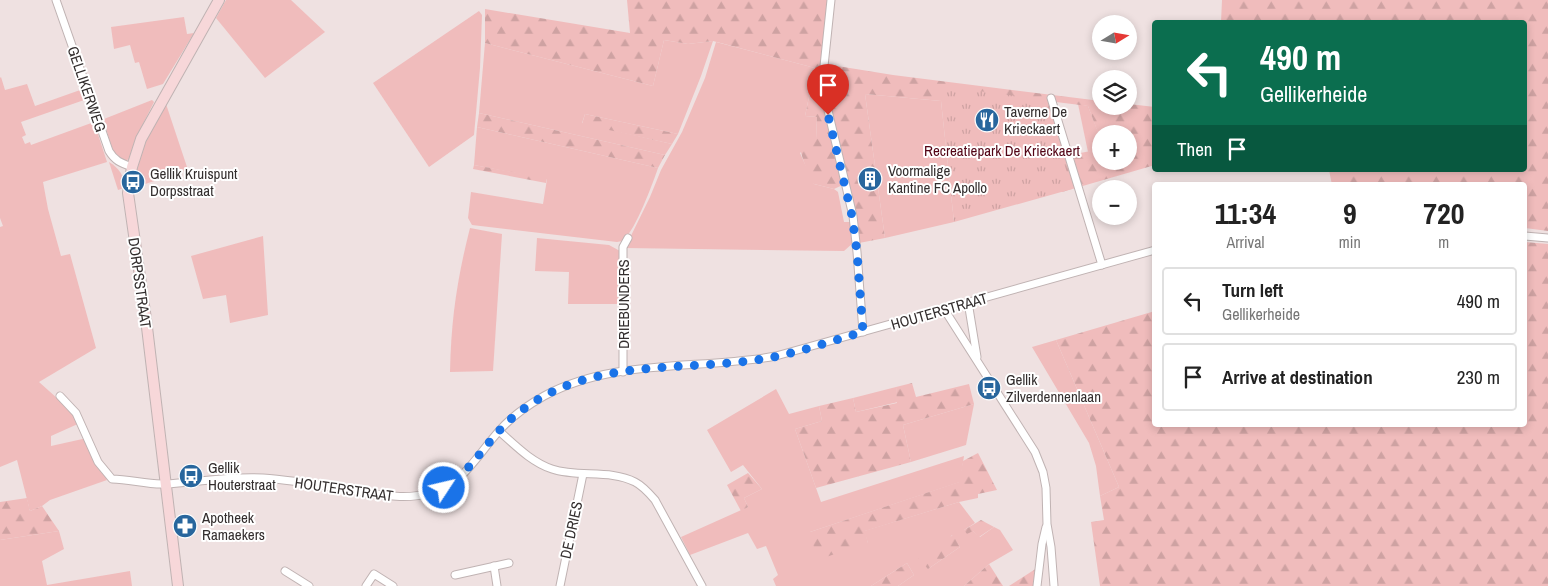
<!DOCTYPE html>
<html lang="en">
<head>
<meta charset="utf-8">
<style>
	body { margin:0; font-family:"Archivo Narrow",sans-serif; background:#f2f2f2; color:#222; height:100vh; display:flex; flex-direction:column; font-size:19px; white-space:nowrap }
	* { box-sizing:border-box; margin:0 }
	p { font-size:16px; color:#767676 }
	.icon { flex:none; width:28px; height:28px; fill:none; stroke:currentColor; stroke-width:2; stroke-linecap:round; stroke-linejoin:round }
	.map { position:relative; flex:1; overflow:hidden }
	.drawer { position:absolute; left:1152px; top:182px; width:375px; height:245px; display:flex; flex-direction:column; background:#fff; border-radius:5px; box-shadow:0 2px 8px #0003 }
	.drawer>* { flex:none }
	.hud { position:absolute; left:1152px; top:20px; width:375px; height:152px; border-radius:5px; box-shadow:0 2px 8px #0003; background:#0b6e4f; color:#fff; overflow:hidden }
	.needle { width:32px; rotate:79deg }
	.fabs { position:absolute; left:1092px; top:15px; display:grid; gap:10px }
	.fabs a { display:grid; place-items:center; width:45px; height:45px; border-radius:50%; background:#fff; box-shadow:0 2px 8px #0003; font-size:25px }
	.pin { position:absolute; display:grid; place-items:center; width:42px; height:42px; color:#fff; margin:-51px -21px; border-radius:50% 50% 50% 0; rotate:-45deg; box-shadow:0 0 5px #0007 }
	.pin .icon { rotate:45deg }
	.me { position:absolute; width:55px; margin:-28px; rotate:55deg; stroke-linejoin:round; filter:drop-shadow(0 0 4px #0008) }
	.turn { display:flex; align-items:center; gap:18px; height:105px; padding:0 25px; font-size:22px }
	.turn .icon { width:65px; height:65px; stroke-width:2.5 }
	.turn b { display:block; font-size:35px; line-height:42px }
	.then { display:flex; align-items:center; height:48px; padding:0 25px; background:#0003; gap:10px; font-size:19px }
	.eta { display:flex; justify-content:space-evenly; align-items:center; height:85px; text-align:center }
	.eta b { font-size:30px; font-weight:700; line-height:35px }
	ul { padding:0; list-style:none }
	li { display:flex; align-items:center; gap:15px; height:68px; margin:0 10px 8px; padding:0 15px; border:2px solid #e0e0e0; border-radius:5px }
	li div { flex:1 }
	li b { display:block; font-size:19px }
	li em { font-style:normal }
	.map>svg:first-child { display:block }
</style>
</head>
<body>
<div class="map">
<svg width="1548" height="586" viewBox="0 0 1548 586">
	<defs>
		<pattern id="forest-firs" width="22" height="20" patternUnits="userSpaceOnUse" patternTransform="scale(1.25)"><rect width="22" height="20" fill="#f0bcbc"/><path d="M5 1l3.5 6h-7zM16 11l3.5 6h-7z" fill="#cea2a2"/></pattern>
		<pattern id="park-tufts" width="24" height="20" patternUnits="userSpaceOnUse" patternTransform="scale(1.25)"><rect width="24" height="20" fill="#f0bcbc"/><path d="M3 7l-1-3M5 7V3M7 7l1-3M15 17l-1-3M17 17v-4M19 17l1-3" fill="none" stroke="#cea2a2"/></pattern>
	</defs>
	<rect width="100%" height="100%" fill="#efe1e1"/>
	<!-- green -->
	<g fill="#f0bcbc" fill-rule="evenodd">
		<polygon points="226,0 291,0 325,32 265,78 216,18"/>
		<polygon points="479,11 482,15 480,68 474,135 429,167 373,83"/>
		<polygon points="184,17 187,34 194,33 163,84 147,89 139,62 135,63 130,45 114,49 111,27"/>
		<polygon points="664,40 688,44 713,41 701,76 678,134 585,114 582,123 672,144 665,155 479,113 485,43 653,86"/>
		<polygon points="716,42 815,68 805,116 817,117 816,139 800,153 814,184 834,189 838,192 844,222 851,222 853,243 844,251 625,248 650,197 661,170 682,132 705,78"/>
		<polygon points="1,77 5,90 27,84 35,106 83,89 87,99 21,122 26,135 22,137 25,144 30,142 31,145 94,122 107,162 43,182 48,209 61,256 70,254 96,348 39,382 77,416 80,423 51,436 51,446 87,438 92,454 107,480 50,500 42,506 30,511 17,460 0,467 0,227 3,226 0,218 0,78"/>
		<polygon points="865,94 941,101 954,222 885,238"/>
		<path d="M152,100L154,102L137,136L131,158L125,161C110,155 108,133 104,119Z"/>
		<polygon points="166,104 188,170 133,188 136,166 142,145"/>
		<polygon points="1078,104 1088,106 1101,140 1101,149 1088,152"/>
		<path d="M477,127L658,168C653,183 635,231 624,239C621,242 621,241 617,242L472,225L468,218L471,192L543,204L547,179L474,165Z"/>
		<path d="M109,162C119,168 125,176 124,188L118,190Z"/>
		<path d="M470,228L502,234L493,371L450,372C451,320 457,279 470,228Z"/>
		<polygon points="263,236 268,315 230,323 226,295 203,299 191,256"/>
		<polygon points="537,238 609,245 620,251 621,304 568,304 569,272 535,271"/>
		<polygon points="1056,340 1119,487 1100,496 1096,466 1089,443 1032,347"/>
		<polygon points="896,387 898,402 856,412 853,398"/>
		<path d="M776,389L789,414L819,406L822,421L795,429L821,502L964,456L960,482L810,532L868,543L864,531L959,502L975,523L964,530L973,531L980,537L994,527L1000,530L1013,550L989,564L964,586H898L914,575L907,563L871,586H776L773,579L778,575L766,546L757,549L748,533L690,555L681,537L748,507L744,498L762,489L743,465L731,472L707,430ZM952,535L960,547L928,569Z"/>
		<polygon points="974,404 966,445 911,462 903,425"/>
		<polygon points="59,531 64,549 42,561 47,585 130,571 132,586 0,586 0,540"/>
	</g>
	<!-- forest -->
	<g fill="url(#forest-firs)" fill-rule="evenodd">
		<path d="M627,0H834L825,64L893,75L1101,101V106H1129V104L1155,107V165L1062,192L963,99L941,101L865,94L885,238L859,243L847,183L834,189L814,184L807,179C808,164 799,157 800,141L816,139L817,117L805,116L815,68L713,41L688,44L664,40L653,86L485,43V9L630,33ZM1056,102L1088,106L1101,141V134H1129V161H1101V149L1070,155Z"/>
		<polygon points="1222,0 1548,0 1548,231 1525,228 1525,185 1332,185 1329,170 1525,170 1525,22 1221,22"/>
		<polygon points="479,113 665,155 658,168 477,127"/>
		<polygon points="585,114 678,134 672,144 582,124"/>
		<polygon points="474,165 547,178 546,183 473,169"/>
		<polygon points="1525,242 1548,244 1548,586 1100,586 1091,522 1104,520 1100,496 1119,487 1056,340 1155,311 1155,425 1525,425"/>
		<polygon points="912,383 916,397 969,384 974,404 903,425 911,462 816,488 795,429 822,421 819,406 853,398 856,412 897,403 896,387"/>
		<polygon points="978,453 997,490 978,494 978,498 959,502 865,531 868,543 817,560 810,532 959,482 963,461"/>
		<polygon points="748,473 762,489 744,498 748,507 741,511 727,485"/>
		<polygon points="27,498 30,511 42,506 59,531 0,540 0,502"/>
		<polygon points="981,520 994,527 979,537 973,531 967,534 964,530"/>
		<polygon points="953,535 960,547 928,569 918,558"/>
		<polygon points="907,563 914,575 898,586 871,586"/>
		<polygon points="989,564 1003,586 964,586"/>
		<polygon points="1037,568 1034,586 1009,586"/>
	</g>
	<!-- park -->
	<polygon fill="url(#park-tufts)" points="942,86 1045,100 1072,189 954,222 941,101"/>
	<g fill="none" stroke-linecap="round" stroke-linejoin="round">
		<!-- street casing -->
		<g stroke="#c0b3b3" stroke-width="9">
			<g id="street">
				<path d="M56,0L109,151C115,161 121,163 132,167"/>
				<polyline points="831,0 822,85 853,216 857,252 863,332"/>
				<polyline points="1051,98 1102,265"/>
				<polyline points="1525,236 1548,238"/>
				<polyline points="968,302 977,357"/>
				<polyline points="944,309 1035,452 1043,472 1046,488 1047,524 1051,547 1054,586"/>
				<polyline points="623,372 623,247 628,238"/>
				<path d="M60,396L76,413L98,462L112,479C130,479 147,485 165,484C197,482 230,476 263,478C294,480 325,486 356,491C381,495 405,500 431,493C463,485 478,454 499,431C511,417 528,405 544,396C614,358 700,370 776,356L1155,250"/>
				<path d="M499,431C515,445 531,462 552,469C578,478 610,469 635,482C643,486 649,493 655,500L702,586"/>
				<polyline points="494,566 497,586"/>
				<polyline points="285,571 309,586"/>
				<polyline points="455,575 509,563"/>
				<polyline points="366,586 374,574 393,586"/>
				<polyline points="560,586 583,474"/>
				<polyline points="1037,586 1042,544 1046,527"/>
			</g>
		</g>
		<!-- secondary casing -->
		<g stroke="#c0b3b3" stroke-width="12">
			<polyline id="secondary" points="178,586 146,319 128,193 132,167 141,139 219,0"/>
		</g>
		<!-- street -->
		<use href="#street" stroke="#fff" stroke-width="7"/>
		<!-- secondary -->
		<use href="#secondary" stroke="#f7d7d9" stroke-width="10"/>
	</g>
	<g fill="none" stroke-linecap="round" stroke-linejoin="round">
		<!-- route -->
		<path stroke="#1a73e8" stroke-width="9" stroke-dasharray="0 16.2" d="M444,488C470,471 479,453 499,431C511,417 528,405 544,396C609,361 685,370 756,360C792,355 828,342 863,332L857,252L852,216L828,115"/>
	</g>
	<!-- icons -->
	<defs>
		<g id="restaurant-disc" transform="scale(1.25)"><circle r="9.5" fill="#28669d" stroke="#fff"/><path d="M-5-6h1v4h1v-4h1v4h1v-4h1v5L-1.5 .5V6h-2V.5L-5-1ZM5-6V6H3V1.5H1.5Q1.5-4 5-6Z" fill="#fff"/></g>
		<g id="building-disc" transform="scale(1.25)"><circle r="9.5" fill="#28669d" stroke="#fff"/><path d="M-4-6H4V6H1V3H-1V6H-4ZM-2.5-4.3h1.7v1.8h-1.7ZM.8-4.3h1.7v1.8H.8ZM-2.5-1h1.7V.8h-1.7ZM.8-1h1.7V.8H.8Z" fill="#fff"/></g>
		<g id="bus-disc" transform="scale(1.25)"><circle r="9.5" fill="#28669d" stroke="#fff"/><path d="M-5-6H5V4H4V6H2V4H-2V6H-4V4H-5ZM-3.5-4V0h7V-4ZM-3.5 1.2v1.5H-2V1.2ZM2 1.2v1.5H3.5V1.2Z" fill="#fff"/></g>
		<g id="pharmacy-disc" transform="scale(1.25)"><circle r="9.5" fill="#28669d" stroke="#fff"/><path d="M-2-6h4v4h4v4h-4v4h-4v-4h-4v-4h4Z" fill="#fff"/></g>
	</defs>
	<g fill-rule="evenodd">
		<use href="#restaurant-disc" x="987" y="120"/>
		<use href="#building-disc" x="870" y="179"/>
		<use href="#bus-disc" x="133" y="182"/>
		<use href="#bus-disc" x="989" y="388"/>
		<use href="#bus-disc" x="191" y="476"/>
		<use href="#pharmacy-disc" x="185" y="526"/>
	</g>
	<g text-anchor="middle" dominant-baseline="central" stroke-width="4" stroke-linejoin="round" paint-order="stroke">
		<!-- street labels -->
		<g font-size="15" fill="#332e2e" stroke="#fff">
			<text transform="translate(87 89) rotate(71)">GELLIKERWEG</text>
			<text transform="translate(140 283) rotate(82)">DORPSSTRAAT</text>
			<text transform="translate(623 304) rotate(-90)">DRIEBUNDERS</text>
			<text transform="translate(939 311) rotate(-16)">HOUTERSTRAAT</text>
			<text transform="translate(344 489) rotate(8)">HOUTERSTRAAT</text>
			<text transform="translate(571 530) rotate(-78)">DE DRIES</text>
		</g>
		<!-- poi labels -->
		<g font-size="15" fill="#332e2e" stroke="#fff" text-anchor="start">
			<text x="1004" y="111">Taverne De<tspan x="1004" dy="17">Krieckaert</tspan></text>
			<text x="888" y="170">Voormalige<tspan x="888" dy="17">Kantine FC Apollo</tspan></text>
			<text x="150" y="173">Gellik Kruispunt<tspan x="150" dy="17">Dorpsstraat</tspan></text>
			<text x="1006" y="379">Gellik<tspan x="1006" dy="17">Zilverdennenlaan</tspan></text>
			<text x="208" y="467">Gellik<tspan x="208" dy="17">Houterstraat</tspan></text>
			<text x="202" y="517">Apotheek<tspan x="202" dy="17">Ramaekers</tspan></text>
		</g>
		<!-- park labels -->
		<g font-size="15" fill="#520415" stroke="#fff">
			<text x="1002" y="150">Recreatiepark De Krieckaert</text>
		</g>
	</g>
</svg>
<div class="fabs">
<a><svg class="needle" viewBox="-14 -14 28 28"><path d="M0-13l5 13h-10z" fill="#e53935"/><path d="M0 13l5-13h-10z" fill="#767676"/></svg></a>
<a><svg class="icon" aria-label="layers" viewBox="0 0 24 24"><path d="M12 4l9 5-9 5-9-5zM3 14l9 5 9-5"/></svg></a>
<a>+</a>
<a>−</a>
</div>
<div class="pin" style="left:828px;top:115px;background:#d93025"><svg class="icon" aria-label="arrive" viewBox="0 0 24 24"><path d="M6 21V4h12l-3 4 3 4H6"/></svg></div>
<svg class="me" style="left:444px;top:488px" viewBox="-20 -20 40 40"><circle r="17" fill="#1a73e8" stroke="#fff" stroke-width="3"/><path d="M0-11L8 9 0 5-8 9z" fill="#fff"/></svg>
<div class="hud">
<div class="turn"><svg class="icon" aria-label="left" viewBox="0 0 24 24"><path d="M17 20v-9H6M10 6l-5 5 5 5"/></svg><div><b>490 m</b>Gellikerheide</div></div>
<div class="then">Then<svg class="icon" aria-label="arrive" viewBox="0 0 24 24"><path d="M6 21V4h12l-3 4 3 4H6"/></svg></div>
</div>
<section class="drawer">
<div class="eta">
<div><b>11:34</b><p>Arrival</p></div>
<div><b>9</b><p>min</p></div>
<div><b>720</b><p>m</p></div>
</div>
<ul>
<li><svg class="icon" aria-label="left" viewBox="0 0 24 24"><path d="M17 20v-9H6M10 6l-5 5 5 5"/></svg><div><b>Turn left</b><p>Gellikerheide</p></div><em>490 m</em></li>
<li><svg class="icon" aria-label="arrive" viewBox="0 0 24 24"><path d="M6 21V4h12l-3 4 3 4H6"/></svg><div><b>Arrive at destination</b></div><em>230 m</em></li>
</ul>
</section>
</div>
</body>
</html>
